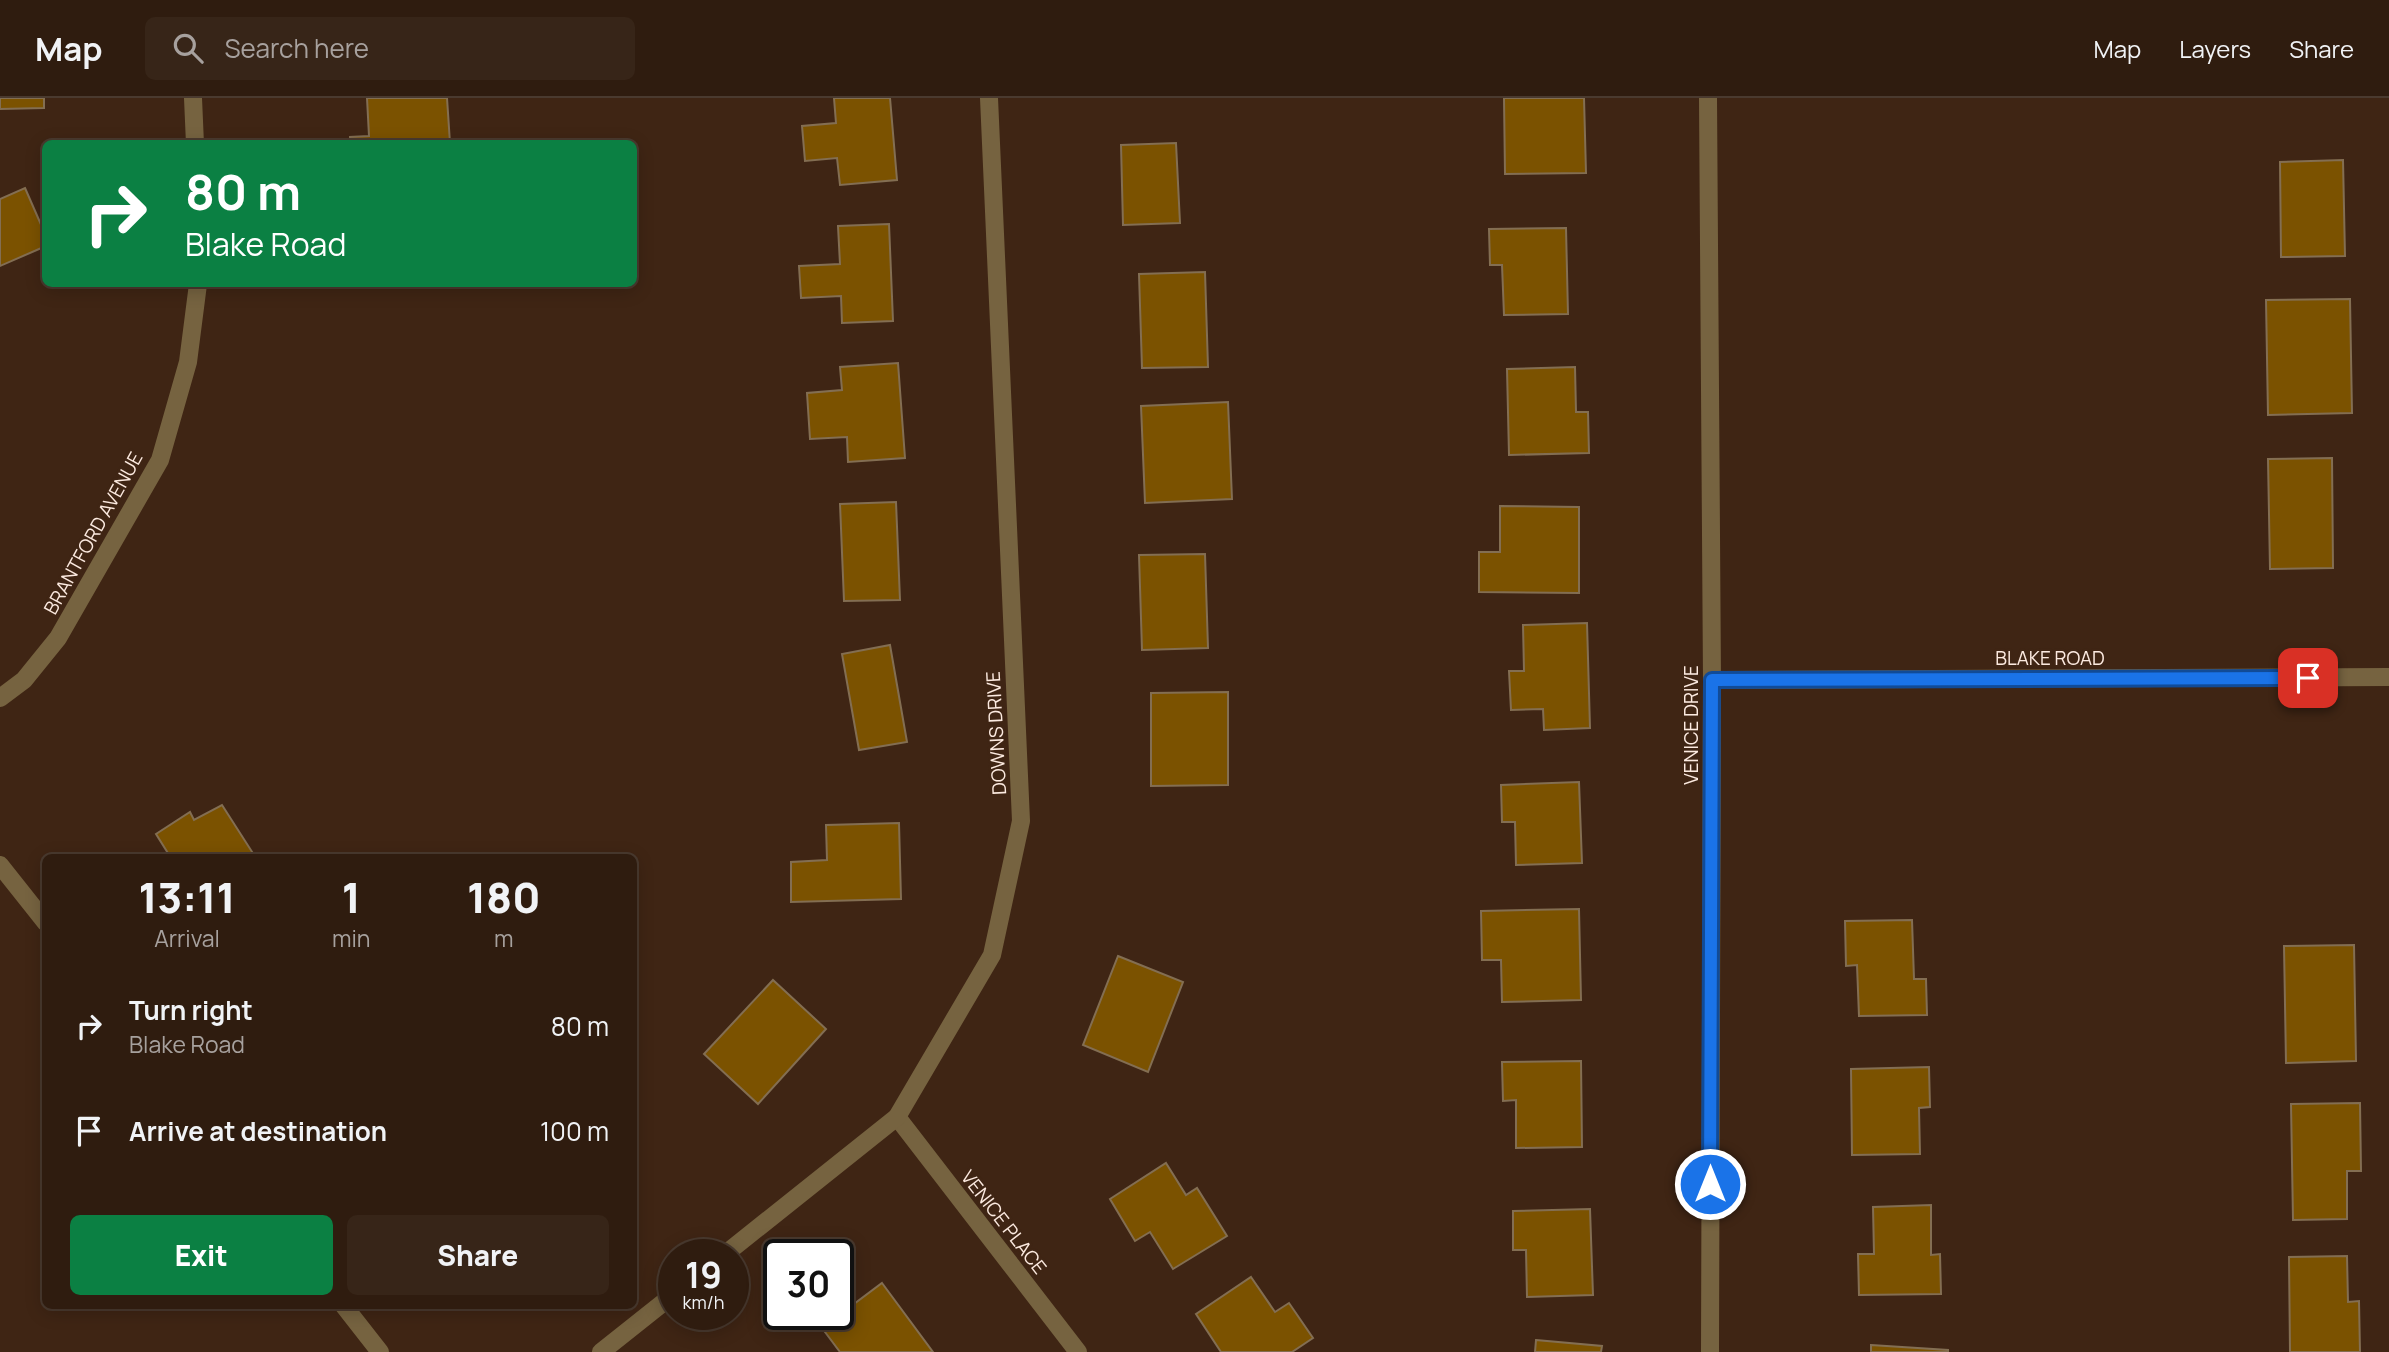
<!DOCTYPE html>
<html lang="en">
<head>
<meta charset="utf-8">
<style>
	body { margin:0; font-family:Manrope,sans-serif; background:#372518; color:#f1f3f6; height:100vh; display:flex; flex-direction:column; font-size:26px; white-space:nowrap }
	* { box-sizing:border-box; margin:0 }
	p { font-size:23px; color:#a7a19e }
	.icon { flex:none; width:38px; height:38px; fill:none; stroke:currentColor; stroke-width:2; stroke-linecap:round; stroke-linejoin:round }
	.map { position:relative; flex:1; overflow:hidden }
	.sheet { position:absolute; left:42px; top:756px; width:595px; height:455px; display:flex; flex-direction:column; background:#2f1c0f; border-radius:10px; box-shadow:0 4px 18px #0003,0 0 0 2px #4a3a2f }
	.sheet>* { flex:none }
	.hud { position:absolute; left:42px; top:42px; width:595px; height:147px; border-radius:10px; box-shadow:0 4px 18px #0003,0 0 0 2px #4a3a2f; background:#0b8043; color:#fff; overflow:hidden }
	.speed { position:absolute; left:658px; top:1141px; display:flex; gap:14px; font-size:35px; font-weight:700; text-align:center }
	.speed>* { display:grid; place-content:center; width:91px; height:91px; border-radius:50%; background:#2f1c0f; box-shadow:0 4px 18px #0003,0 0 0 2px #4a3a2f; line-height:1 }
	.speed small { font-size:18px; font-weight:400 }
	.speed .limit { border:4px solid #111; border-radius:10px; background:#fff; color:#111 }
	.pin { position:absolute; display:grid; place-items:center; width:60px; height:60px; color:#fff; margin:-30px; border-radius:14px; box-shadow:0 4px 10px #0006 }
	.me { position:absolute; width:77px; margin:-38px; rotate:0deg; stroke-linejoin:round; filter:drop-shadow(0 0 5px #0008) }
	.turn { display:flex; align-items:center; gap:24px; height:147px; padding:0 28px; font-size:32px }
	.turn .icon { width:91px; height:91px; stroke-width:2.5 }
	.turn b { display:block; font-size:49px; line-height:60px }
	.eta { display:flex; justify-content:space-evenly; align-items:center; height:119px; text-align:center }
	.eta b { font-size:42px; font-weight:800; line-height:49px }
	.primary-button { display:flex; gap:14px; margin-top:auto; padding:14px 28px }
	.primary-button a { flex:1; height:80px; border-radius:10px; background:#0b8043; color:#fff; font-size:28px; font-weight:800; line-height:80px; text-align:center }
	.primary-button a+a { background:#372518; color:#f1f3f6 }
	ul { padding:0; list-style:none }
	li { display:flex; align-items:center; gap:21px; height:105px; padding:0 28px }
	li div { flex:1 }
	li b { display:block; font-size:26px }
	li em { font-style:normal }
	header { display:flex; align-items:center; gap:42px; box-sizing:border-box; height:98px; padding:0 35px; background:#2f1c0f; border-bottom:2px solid #4a3a2f }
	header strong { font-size:33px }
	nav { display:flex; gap:38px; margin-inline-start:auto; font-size:24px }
	.search { width:490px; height:63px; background:#372518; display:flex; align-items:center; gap:18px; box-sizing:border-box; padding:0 24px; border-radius:10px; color:#a7a19e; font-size:26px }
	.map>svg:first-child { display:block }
</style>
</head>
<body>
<header>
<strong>Map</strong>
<div class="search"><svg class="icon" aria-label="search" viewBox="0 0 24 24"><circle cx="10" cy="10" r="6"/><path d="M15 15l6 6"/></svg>Search here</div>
<nav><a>Map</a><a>Layers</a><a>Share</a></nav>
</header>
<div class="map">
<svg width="2389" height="1254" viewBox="0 0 2389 1254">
	<rect width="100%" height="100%" fill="#3f2514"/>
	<!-- building -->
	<g fill="#7b5200" stroke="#836e52" stroke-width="2">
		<polygon points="0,0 44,0 44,10 0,11"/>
		<polygon points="367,0 447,0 450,45 350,46 350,39 369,38"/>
		<polygon points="834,0 890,0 897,82 840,87 837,60 805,63 802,28 836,25"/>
		<polygon points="1504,0 1584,0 1586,75 1505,76"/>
		<polygon points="1176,45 1180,125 1123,127 1121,47"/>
		<polygon points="2343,62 2345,158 2281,159 2280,64"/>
		<polygon points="25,90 46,138 46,148 0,168 0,101"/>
		<polygon points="889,126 893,223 842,225 841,198 801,200 799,168 840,166 838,128"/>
		<polygon points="1566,130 1568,216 1504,217 1502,167 1490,167 1489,131"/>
		<polygon points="1205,174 1208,269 1142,270 1139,176"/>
		<polygon points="2350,201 2352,315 2268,317 2266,202"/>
		<polygon points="898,265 905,360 848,364 847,339 810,341 807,295 842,292 840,269"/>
		<polygon points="1575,269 1576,314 1588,314 1589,355 1509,357 1507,271"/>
		<polygon points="1228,304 1232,401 1145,405 1141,308"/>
		<polygon points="2332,360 2333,470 2270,471 2268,361"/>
		<polygon points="896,404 900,502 844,503 840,406"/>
		<polygon points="1500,408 1579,409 1579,495 1479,494 1479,454 1500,454"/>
		<polygon points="1205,456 1208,550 1142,552 1139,457"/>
		<polygon points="1587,525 1590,630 1544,632 1543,611 1511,612 1509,573 1524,573 1523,527"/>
		<polygon points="890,547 907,644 859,652 842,556"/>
		<polygon points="1228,594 1228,687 1151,688 1151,595"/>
		<polygon points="1579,684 1582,765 1516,767 1515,724 1502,724 1501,687"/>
		<polygon points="222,707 256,760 171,760 156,736 190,714 194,722"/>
		<polygon points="899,725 901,801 791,804 791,764 827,762 826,727"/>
		<polygon points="1579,811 1581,902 1502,904 1501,862 1482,862 1481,813"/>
		<polygon points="1912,822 1914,881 1926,881 1927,917 1859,918 1857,867 1846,868 1845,823"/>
		<polygon points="2354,847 2356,963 2286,965 2284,848"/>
		<polygon points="1118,858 1183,884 1148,974 1083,947"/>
		<polygon points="773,882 826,931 758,1006 704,956"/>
		<polygon points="1581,963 1582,1049 1516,1050 1516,1002 1503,1003 1502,964"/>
		<polygon points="1929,969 1930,1009 1919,1010 1920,1056 1852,1057 1851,971"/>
		<polygon points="2360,1005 2361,1073 2347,1073 2347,1121 2293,1122 2291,1006"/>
		<polygon points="1166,1065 1186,1097 1197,1090 1227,1138 1173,1171 1150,1134 1135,1143 1110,1101"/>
		<polygon points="1931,1107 1931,1157 1940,1156 1941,1196 1859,1197 1858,1156 1874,1156 1873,1109"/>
		<polygon points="1590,1111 1593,1197 1527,1199 1526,1152 1513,1152 1513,1113"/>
		<polygon points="2347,1158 2348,1204 2359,1203 2360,1254 2290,1254 2289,1159"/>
		<polygon points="1251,1179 1275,1214 1289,1205 1313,1240 1292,1254 1221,1254 1196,1216"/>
		<polygon points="882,1185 933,1254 840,1254 822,1230"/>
		<polygon points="1536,1242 1602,1248 1601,1254 1535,1254"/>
		<polygon points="1871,1247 1948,1252 1948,1254 1871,1254"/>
	</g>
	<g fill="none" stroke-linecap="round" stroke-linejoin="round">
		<!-- minor -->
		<g stroke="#766340" stroke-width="18">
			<polyline points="193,0 195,46"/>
			<polyline points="1708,0 1712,582 1710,1254"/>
			<polyline points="1712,582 2389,579"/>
			<polyline points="0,600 24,582 58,540 160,362 188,264 198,186"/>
			<polyline points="0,767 46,825"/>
			<polyline points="897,1019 1078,1254"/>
			<polyline points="724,1157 897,1019 992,857 1021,723 989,0"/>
			<polyline points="344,1208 380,1254"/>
			<polyline points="601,1254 674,1196"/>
		</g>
	</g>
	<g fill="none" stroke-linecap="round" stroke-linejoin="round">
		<!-- route casing -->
		<g stroke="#114b97" stroke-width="18">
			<polyline id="route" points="1710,1086 1712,582 2308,580"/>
		</g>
		<!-- route -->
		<use href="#route" stroke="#1a73e8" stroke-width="12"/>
	</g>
	<g text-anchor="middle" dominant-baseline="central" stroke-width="5" stroke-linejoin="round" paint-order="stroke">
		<!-- street labels -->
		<g font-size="19" fill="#fceae0" stroke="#3f2514">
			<text transform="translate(93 435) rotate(-61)">BRANTFORD AVENUE</text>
			<text x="2050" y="560">BLAKE ROAD</text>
			<text transform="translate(1691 627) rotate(-90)">VENICE DRIVE</text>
			<text transform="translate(996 635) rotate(-93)">DOWNS DRIVE</text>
			<text transform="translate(1004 1124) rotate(52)">VENICE PLACE</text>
		</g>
	</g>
</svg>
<div class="speed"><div>19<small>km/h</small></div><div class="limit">30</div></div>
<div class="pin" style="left:2308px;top:580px;background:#d93025"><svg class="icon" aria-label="arrive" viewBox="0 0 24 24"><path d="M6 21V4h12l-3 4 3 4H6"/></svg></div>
<svg class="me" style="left:1710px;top:1086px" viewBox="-20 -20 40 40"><circle r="17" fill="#1a73e8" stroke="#fff" stroke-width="3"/><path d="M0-11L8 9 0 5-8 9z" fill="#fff"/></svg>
<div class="hud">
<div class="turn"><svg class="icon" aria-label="right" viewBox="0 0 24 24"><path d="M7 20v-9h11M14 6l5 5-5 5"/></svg><div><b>80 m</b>Blake Road</div></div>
</div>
<section class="sheet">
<div class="eta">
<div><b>13:11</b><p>Arrival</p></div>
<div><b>1</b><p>min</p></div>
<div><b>180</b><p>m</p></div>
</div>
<ul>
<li><svg class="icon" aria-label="right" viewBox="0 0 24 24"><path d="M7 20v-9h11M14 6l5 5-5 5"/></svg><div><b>Turn right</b><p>Blake Road</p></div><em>80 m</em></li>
<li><svg class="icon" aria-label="arrive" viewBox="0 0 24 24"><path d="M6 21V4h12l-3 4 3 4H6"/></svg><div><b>Arrive at destination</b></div><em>100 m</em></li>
</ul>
<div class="primary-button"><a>Exit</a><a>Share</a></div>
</section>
</div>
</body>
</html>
